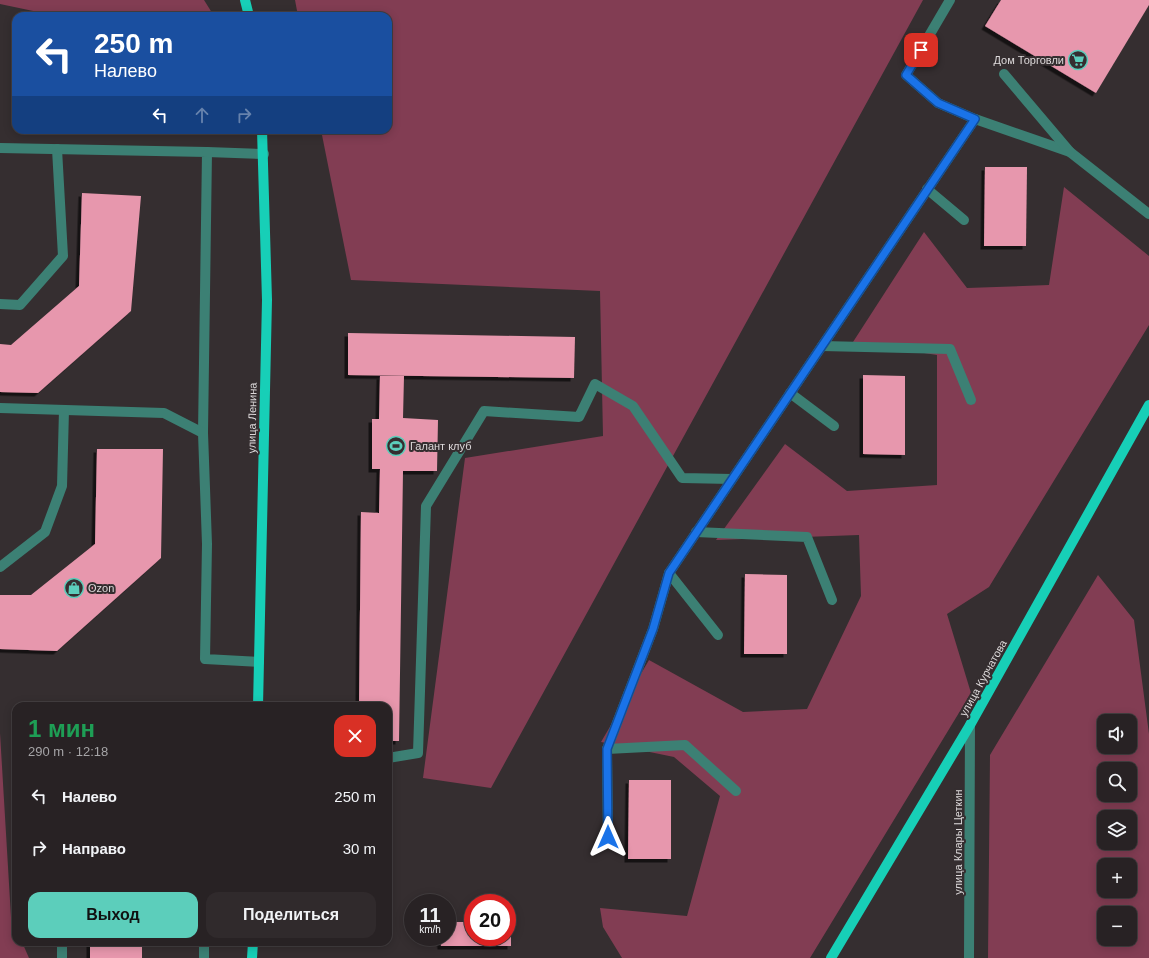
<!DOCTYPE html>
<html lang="ru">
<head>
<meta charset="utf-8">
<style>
	body { margin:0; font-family:Arial,sans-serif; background:#302a2c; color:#f1f3f6; height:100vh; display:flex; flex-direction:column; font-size:15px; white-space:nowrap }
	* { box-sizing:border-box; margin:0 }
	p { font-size:13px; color:#a5a4a6 }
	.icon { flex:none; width:22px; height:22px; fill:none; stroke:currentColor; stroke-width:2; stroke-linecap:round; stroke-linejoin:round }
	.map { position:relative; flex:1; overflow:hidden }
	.drawer { position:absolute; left:12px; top:702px; width:380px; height:244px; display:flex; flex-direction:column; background:#282224; border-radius:12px; box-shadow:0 2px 10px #0003,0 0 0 1px #443f41 }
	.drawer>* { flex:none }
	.banner { position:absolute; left:12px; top:12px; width:380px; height:122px; border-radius:12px; box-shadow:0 2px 10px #0003,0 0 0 1px #443f41; background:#1a4fa0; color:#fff; overflow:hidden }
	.buttons { position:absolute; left:1097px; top:714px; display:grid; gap:8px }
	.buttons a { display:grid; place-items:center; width:40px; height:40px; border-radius:8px; background:#282224; box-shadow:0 2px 10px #0003,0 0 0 1px #443f41; font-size:20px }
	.speed { position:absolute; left:404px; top:894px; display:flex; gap:8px; font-size:20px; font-weight:700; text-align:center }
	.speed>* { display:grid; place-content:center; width:52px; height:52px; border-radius:50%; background:#282224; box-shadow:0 2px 10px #0003,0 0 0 1px #443f41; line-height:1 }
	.speed small { font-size:10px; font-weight:400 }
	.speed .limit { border:6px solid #d22; background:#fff; color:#111 }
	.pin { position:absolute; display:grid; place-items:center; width:34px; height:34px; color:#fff; margin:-17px; border-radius:8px; box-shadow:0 2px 6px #0006 }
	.me { position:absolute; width:44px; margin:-22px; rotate:0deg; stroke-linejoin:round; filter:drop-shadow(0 0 3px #0008) }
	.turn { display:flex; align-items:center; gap:14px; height:84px; padding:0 16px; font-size:18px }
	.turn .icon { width:52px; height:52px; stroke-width:2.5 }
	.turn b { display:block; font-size:28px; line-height:34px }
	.lanes { display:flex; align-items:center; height:38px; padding:0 16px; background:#0003; justify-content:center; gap:20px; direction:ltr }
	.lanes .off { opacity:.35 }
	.round { display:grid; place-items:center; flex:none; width:42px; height:42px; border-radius:12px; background:#302a2c }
	.overview { display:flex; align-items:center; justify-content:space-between; height:68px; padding:0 16px }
	h1 { font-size:24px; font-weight:600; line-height:30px; color:#1e9e55 }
	.button { display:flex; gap:8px; margin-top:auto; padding:8px 16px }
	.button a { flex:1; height:46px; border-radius:12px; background:#5ccebb; color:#111; font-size:16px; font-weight:600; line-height:46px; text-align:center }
	.button a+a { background:#302a2c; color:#f1f3f6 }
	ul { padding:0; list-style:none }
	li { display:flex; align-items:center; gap:12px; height:52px; padding:0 16px }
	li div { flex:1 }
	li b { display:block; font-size:15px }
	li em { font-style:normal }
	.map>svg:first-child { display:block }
</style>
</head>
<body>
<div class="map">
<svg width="1149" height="958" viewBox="0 0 1149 958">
	<defs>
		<filter id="shadow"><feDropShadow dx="-3.5" dy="3.5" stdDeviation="0" flood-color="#0009"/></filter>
	</defs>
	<rect width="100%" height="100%" fill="#352e30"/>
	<!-- green -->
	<g fill="#823d53" fill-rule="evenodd">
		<polygon points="0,0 204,0 214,16 57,16 0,4"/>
		<polygon points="295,0 923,0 491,788 423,778 465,458 603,436 600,291 351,280 321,130 388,130 388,16 298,16"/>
		<polygon points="1064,187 1149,256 1149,325 989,587 947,614 971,693 810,958 622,958 603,927 600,908 687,916 720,796 674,757 601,742 649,660 743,712 807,709 861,596 859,535 716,540 785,444 847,491 937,485 937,355 853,342 924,232 967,288 1049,285"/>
		<path d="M1098,575L1134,620L1149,734V958H988L990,755ZM1104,721H1130V747H1104ZM1104,769H1130V795H1104ZM1104,817H1130V843H1104ZM1104,865H1130V891H1104ZM1104,913H1130V939H1104Z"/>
		<polygon points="0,733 11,917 16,929 16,942 22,942 29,958 0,958"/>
	</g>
	<!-- building -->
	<g fill="#e797ad" filter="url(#shadow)">
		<polygon points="1001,0 1149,0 1149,5 1096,93 985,26"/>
		<polygon points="985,167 1027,167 1026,246 984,246"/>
		<polygon points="82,193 141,196 131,311 38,393 0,392 0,344 11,345 79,286"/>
		<polygon points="348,333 575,337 574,378 348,375"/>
		<polygon points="863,375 905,376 905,455 863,454"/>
		<polygon points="380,376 404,376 403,418 438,420 437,471 403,471 399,741 388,741 388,706 359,706 361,512 379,513 380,469 372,469 372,419 379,419"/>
		<polygon points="97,449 163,449 161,558 57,651 0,649 0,595 31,595 95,544"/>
		<polygon points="745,574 787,575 787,654 744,654"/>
		<polygon points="629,780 671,780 671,859 628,859"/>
		<polygon points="447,922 473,922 473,937 507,937 507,922 511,922 511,946 441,946 440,937 447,937"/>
		<rect x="90" y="942" width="52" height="16"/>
	</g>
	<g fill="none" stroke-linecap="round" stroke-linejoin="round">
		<!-- minor -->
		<g stroke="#3c8074" stroke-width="10">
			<polyline points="950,0 906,75 938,103 975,119 1070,152 1149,214"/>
			<polyline points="1004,74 1070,152"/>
			<polyline points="0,148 207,152 203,433"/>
			<polyline points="207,152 264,154"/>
			<polyline points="927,189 964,220"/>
			<polyline points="0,304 20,305 63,256 57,149"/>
			<polyline points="822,346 950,349 971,400"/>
			<polyline points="790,393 834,426"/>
			<polyline points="0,408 164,413 203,433 207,544 205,659 259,662"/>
			<polyline points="696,532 807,537 832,600"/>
			<polyline points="0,567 45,532 62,486 64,410"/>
			<polyline points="669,573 718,635"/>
			<polyline points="607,749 685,745 736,791"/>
			<polyline points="388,758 418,753 426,506 484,411 579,417 595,384 633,406 682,478 732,479"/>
			<polyline points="608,837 607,749 653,629 669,573 975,119"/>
			<polyline points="62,942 62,958"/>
			<polyline points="204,958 204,942"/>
			<polyline points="969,958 970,725"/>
		</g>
		<!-- major -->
		<g stroke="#17cfb7" stroke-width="10">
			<polyline points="245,0 249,16"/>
			<polyline points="258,706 267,300 262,130"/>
			<polyline points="252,958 253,942"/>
			<polyline points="831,958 970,725 1149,405"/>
		</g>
	</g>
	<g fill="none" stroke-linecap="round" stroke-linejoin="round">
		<!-- route casing -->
		<g stroke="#114b97" stroke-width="10">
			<polyline id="route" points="608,837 607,749 653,629 669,573 975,119 938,103 906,75 921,50"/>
		</g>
		<!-- route -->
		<use href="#route" stroke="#1a73e8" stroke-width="7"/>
	</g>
	<!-- icons -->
	<defs>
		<g id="supermarket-ring" transform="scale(1)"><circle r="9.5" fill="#352e30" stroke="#5ccebb" stroke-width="1.5"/><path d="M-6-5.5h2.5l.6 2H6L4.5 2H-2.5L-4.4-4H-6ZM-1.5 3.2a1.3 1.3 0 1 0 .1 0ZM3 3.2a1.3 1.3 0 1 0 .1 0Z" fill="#5ccebb"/></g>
		<g id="stadium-ring" transform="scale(1)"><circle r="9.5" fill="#352e30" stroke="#5ccebb" stroke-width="1.5"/><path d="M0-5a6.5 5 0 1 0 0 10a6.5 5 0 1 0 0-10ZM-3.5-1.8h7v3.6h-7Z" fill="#5ccebb"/></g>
		<g id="shop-ring" transform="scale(1)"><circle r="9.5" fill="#352e30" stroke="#5ccebb" stroke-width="1.5"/><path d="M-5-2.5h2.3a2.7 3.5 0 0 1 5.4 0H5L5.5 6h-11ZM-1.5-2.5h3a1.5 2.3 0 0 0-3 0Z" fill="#5ccebb"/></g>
	</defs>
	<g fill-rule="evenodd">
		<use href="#supermarket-ring" x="1078" y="60"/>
		<use href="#stadium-ring" x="396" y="446"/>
		<use href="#shop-ring" x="74" y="588"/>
	</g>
	<g text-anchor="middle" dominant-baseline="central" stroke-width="4" stroke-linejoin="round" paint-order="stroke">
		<!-- poi labels -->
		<g font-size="11" fill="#ddd9da" stroke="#352e30" text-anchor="start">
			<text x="1064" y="60" text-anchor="end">Дом Торговли</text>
			<text x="410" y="446">Галант клуб</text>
			<text x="88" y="588">Ozon</text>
		</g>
		<!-- street labels -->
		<g font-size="11" fill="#ddd9da" stroke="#352e30">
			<text transform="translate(252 418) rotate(-89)">улица Ленина</text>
			<text transform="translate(983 678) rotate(-61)">улица Курчатова</text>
			<text transform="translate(958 842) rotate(-90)">улица Клары Цеткин</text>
		</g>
	</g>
</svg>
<div class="buttons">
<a><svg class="icon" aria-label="sound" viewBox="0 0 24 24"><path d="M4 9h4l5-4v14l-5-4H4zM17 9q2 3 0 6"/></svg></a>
<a><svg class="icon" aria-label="search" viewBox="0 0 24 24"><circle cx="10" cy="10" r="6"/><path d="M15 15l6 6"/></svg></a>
<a><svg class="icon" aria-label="layers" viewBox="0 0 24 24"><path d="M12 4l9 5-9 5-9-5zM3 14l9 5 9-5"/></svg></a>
<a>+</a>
<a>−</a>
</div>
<div class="speed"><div>11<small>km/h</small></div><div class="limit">20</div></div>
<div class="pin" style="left:921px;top:50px;background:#d93025"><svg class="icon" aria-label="arrive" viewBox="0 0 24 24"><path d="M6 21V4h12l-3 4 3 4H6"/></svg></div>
<svg class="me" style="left:608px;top:837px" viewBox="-20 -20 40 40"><path d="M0-17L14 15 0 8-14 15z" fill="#1a73e8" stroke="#fff" stroke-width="4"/></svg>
<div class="banner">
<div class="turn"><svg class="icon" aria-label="left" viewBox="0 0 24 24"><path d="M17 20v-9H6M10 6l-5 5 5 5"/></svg><div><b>250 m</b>Налево</div></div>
<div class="lanes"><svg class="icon" aria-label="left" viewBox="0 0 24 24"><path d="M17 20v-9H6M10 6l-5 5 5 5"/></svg><svg class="icon off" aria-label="ahead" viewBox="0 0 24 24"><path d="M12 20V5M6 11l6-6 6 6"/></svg><svg class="icon off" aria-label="right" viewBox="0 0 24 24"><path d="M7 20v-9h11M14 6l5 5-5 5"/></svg></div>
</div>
<section class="drawer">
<div class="overview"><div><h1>1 мин</h1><p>290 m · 12:18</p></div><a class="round" style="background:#d93025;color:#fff"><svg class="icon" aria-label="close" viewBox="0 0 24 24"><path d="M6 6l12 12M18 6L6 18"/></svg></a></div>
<ul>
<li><svg class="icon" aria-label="left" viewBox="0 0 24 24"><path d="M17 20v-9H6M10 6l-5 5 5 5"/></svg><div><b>Налево</b></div><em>250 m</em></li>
<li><svg class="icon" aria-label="right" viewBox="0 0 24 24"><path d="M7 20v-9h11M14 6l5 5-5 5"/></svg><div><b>Направо</b></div><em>30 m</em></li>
</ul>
<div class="button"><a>Выход</a><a>Поделиться</a></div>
</section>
</div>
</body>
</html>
